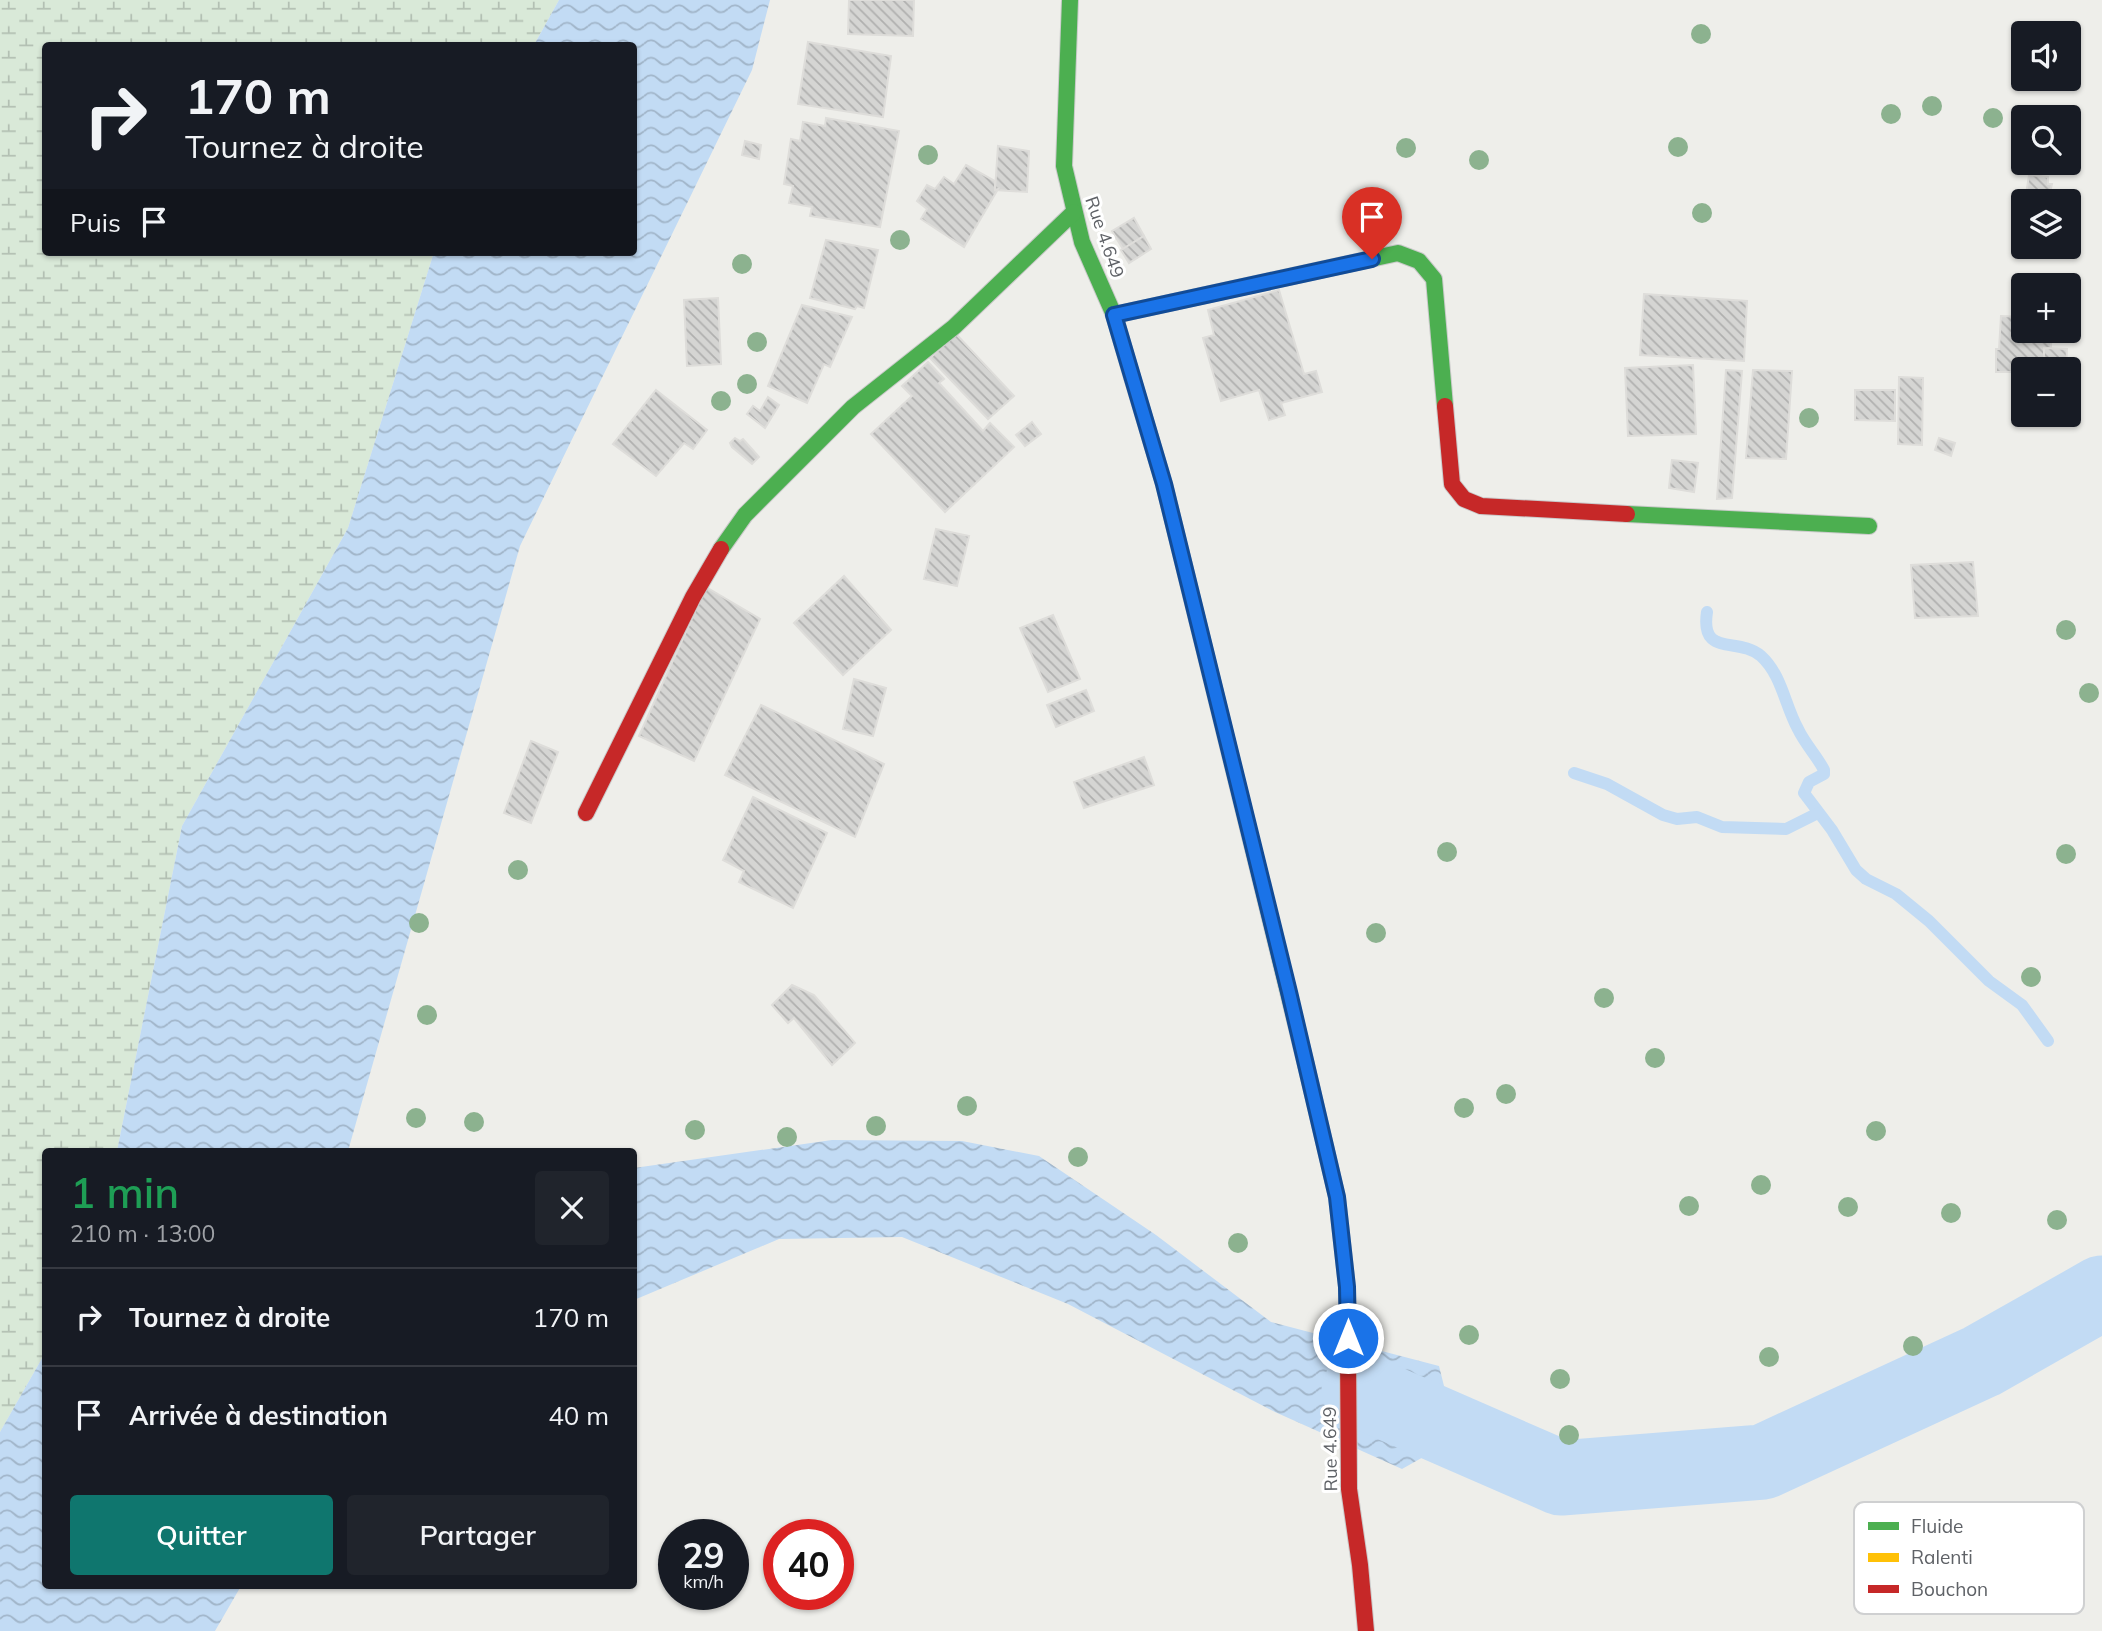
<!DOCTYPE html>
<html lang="fr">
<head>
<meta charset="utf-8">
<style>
	body { margin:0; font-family:Mulish,sans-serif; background:#20242c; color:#f1f3f6; height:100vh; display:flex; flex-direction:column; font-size:26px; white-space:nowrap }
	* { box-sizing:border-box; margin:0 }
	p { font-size:23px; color:#9ea1a6 }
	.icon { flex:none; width:38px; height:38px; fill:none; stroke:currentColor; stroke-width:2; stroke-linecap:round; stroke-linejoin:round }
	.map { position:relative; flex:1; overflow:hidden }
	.details { position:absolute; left:42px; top:1148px; width:595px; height:441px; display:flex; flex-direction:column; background:#171b24; border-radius:7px; box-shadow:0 2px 5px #0004 }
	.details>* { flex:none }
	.guide { position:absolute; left:42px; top:42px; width:595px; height:214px; border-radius:7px; box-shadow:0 2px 5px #0004; background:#171b24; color:#f1f3f6; overflow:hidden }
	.controls { position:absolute; left:2011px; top:21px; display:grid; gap:14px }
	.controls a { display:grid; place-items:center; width:70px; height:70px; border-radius:7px; background:#171b24; box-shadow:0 2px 5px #0004; font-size:35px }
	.speed { position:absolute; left:658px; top:1519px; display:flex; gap:14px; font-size:35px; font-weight:700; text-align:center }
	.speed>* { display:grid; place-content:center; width:91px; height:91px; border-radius:50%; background:#171b24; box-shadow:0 2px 5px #0004; line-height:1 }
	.speed small { font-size:18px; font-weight:400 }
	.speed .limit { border:10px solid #d22; background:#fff; color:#111 }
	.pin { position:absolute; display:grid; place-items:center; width:60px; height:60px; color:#fff; margin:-72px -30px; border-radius:50% 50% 50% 0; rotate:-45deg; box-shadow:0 0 7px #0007 }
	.pin .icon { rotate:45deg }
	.me { position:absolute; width:77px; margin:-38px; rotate:0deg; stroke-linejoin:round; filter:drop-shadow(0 0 5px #0008) }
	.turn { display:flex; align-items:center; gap:24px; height:147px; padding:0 28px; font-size:32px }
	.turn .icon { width:91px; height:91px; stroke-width:2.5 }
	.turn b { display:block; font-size:49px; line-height:60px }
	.then { display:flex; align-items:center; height:66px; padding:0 28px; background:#0003; gap:14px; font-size:26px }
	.round { display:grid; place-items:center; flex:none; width:74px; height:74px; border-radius:7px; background:#20242c }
	.head { display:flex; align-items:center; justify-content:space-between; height:119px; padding:0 28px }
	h1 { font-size:42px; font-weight:600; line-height:52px; color:#1e9e55 }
	.action { display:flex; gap:14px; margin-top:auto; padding:14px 28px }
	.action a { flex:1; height:80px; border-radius:7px; background:#0f766e; color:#fff; font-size:28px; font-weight:600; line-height:80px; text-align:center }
	.action a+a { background:#20242c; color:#f1f3f6 }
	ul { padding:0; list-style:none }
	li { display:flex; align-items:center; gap:21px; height:98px; padding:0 28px; border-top:2px solid #363941 }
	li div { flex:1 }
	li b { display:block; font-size:26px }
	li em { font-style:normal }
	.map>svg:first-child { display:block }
</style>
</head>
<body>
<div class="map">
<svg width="2102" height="1631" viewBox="0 0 2102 1631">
	<defs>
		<pattern id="wetland-marsh" width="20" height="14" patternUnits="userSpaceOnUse" patternTransform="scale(1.75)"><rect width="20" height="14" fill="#d9e9d8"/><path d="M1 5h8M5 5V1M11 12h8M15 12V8" fill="none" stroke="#b3c0b3"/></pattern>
		<pattern id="water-waves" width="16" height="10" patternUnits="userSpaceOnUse" patternTransform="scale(1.75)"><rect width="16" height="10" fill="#c2dbf4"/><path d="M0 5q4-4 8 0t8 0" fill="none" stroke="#a1b5c9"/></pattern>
		<pattern id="building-back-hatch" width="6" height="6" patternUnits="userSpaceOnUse" patternTransform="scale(1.75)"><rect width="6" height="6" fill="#d5d5d3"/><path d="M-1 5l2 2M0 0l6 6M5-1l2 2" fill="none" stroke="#b0b0af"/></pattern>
	</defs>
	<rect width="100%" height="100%" fill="#eeeeea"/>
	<!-- wetland -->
	<polygon fill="url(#wetland-marsh)" points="0,0 559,0 534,45 46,46 46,252 434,252 348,528 182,826 117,1151 46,1152 45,1353 0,1432"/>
	<!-- water -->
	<g fill="url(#water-waves)">
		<polygon points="559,0 770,0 752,70 520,546 348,1151 117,1151 182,826 348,528 434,252 634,252 634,46 534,45"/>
		<polygon points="832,1140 962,1141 1039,1156 1156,1235 1271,1322 1439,1366 1457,1438 1402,1469 1275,1412 1068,1304 902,1237 779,1239 634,1300 634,1168"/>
		<polygon points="45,1353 46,1586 241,1586 215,1631 0,1631 0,1432"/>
	</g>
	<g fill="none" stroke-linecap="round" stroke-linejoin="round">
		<!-- stream -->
		<g stroke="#c2dbf4" stroke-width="12">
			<path d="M1707,612C1700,658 1738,636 1761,656C1782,675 1785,706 1798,729C1805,744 1817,756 1824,770V774L1809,782L1804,793L1832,830L1856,870L1866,879L1896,894L1929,921L1989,981L2022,1005L2048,1041"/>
			<polyline points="1574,773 1607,784 1663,815 1677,819 1697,817 1722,827 1786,829 1818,813"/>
		</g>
		<!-- river -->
		<polyline stroke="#c2dbf4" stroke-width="75" points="1359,1390 1561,1478 1763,1462 1982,1361 2102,1293"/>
	</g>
	<!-- building -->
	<g fill="url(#building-back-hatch)" stroke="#deddda" stroke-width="2">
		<polygon points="849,0 914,0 913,36 848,34"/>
		<polygon points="808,42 891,56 883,117 798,104"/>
		<polygon points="826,118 899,131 880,227 810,216 812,207 789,203 793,186 784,184 791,139 800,141 803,122 825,126"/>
		<polygon points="745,141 761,145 759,159 742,155"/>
		<polygon points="998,146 1029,151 1027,192 995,190"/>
		<polygon points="966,165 995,181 995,190 998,189 964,247 921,219 927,209 917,201 927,185 935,189 944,177 954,184"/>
		<polygon points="2029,175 2048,177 2048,184 2052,184 2048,201 2025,201"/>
		<polygon points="1134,218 1144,236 1123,249 1112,231"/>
		<polygon points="1144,236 1151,249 1129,263 1121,250"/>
		<polygon points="826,240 878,250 864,308 857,306 855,309 810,298"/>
		<polygon points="1279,290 1304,374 1316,371 1322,392 1281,403 1285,415 1269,420 1259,390 1221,401 1203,338 1214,335 1208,310"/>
		<polygon points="1644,294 1747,301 1744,361 1640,355"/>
		<polygon points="718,298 721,364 687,366 684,300"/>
		<polygon points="802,305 852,317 830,367 824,364 807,403 768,386"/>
		<polygon points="2001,316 2023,317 2023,331 2025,331 2025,334 2051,336 2051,348 2044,348 2044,366 2039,367 2039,369 2023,369 2023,372 1996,372 1996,349 1999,349"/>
		<polygon points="956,334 1014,396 988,419 930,358"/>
		<polygon points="2044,348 2067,349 2066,369 2039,369 2039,367 2044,366"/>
		<polygon points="928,362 944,379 939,383 983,431 990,423 1014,447 945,512 871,434 912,396 902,386"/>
		<polygon points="1693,365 1696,434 1628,436 1625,368"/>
		<polygon points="1726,370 1742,371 1732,498 1717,499"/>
		<polygon points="1753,370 1792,371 1786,459 1746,458"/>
		<polygon points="1899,377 1923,378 1922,445 1898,444"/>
		<polygon points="656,390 707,430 693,449 684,443 656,476 613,444"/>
		<polygon points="1855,390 1895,390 1895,421 1855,420"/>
		<polygon points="768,397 779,405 765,428 747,414 753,406 760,411"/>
		<polygon points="1032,422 1041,434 1025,446 1016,435"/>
		<polygon points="735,438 740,441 743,439 759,457 752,464 732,447 730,443"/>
		<polygon points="1939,438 1955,443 1951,456 1935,450"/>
		<polygon points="1672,460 1698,463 1694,492 1669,488"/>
		<polygon points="936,529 969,536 957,586 924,579"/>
		<polygon points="1973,562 1978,616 1915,618 1911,565"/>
		<polygon points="844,576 891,630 843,675 794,623"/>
		<polygon points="706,587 760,619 694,761 639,736"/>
		<polygon points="1053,615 1080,679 1048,692 1020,628"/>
		<polygon points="854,679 886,688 873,736 843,729"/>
		<polygon points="1086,690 1094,711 1056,727 1047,705"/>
		<polygon points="761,705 884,764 855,837 725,775"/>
		<polygon points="531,741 558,752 531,823 504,813"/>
		<polygon points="1144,757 1154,785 1084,808 1074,782"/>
		<polygon points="753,797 827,833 793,908 739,882 744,871 723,860"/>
		<polygon points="792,985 814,995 855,1043 832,1065 794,1018 788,1023 772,1005"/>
	</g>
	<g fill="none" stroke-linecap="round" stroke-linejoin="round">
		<!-- fast casing -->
		<g stroke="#cacaca" stroke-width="18">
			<g id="fast">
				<polyline points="1070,0 1064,166 1082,242 1114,315 1132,377"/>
				<polyline points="1114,315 1398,253 1419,261 1434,279 1445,406"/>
				<polyline points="1627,514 1869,526"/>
				<polyline points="721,549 745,515 853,407 954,327 1074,212"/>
				<polyline points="1197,619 1306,1065"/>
			</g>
		</g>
		<!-- slow casing -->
		<g stroke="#cacaca" stroke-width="18">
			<polyline id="slow" points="1306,1065 1337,1197 1347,1287 1348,1353"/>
		</g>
		<!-- jam casing -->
		<g stroke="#cacaca" stroke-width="18">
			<g id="jam">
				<polyline points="1132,377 1164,484 1197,619"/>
				<polyline points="1445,406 1452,484 1464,499 1481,506 1627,514"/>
				<polyline points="586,813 693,597 721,549"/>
				<polyline points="1348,1353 1349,1489 1360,1565 1366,1631"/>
			</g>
		</g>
		<!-- fast -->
		<use href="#fast" stroke="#4caf50" stroke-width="16"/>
		<!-- slow -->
		<use href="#slow" stroke="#ffc107" stroke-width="16"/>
		<!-- jam -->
		<use href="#jam" stroke="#c62828" stroke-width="16"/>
	</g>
	<!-- trees -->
	<g fill="#8cb28f">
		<circle cx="1701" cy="34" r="10"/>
		<circle cx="1932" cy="106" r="10"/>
		<circle cx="1891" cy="114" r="10"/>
		<circle cx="1993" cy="118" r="10"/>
		<circle cx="1678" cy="147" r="10"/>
		<circle cx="1406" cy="148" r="10"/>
		<circle cx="928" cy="155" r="10"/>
		<circle cx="1479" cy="160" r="10"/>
		<circle cx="1702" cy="213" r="10"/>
		<circle cx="900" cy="240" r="10"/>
		<circle cx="742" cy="264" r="10"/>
		<circle cx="757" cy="342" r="10"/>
		<circle cx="747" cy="384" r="10"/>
		<circle cx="721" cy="401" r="10"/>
		<circle cx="1809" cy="418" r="10"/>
		<circle cx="2066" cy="630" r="10"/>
		<circle cx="2089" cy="693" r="10"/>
		<circle cx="1447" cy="852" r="10"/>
		<circle cx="2066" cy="854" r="10"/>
		<circle cx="518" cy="870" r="10"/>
		<circle cx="419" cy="923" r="10"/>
		<circle cx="1376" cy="933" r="10"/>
		<circle cx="2031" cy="977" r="10"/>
		<circle cx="1604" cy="998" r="10"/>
		<circle cx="427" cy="1015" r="10"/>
		<circle cx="1655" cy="1058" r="10"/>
		<circle cx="1506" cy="1094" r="10"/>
		<circle cx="967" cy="1106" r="10"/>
		<circle cx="1464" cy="1108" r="10"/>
		<circle cx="416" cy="1118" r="10"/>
		<circle cx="474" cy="1122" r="10"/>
		<circle cx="876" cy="1126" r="10"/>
		<circle cx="695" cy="1130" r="10"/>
		<circle cx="1876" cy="1131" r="10"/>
		<circle cx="787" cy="1137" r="10"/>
		<circle cx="1078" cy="1157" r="10"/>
		<circle cx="1761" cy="1185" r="10"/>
		<circle cx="1689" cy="1206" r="10"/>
		<circle cx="1848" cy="1207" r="10"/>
		<circle cx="1951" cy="1213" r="10"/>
		<circle cx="2057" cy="1220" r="10"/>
		<circle cx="1238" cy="1243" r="10"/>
		<circle cx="1469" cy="1335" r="10"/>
		<circle cx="1913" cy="1346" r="10"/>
		<circle cx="1769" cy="1357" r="10"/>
		<circle cx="1560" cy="1379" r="10"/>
		<circle cx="1569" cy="1435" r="10"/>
	</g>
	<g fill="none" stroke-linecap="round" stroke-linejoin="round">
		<!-- route casing -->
		<g stroke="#114b97" stroke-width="18">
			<polyline id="route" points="1348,1338 1347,1287 1337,1197 1289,992 1164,484 1114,315 1372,259"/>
		</g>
		<!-- route -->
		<use href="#route" stroke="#1a73e8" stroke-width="12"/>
	</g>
	<g text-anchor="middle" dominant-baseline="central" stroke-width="6" stroke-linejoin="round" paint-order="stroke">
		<!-- street labels -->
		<g font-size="18" fill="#5f6267" stroke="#fff">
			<text transform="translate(1105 237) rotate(71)">Rue 4.649</text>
			<text transform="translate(1330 1449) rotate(-91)">Rue 4.649</text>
		</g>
	</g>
	<!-- legend -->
	<rect x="1854" y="1502" width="230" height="112" rx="10" fill="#fff" stroke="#cfd0d1" stroke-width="2"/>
	<rect x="1868" y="1522" width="31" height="8" fill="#4caf50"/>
	<rect x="1868" y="1553" width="31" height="9" fill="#ffc107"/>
	<rect x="1868" y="1585" width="31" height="8" fill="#c62828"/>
	<g font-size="19" fill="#5f6267">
		<text x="1911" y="1533">Fluide</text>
		<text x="1911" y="1564">Ralenti</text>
		<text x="1911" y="1596">Bouchon</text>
	</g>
</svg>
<div class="controls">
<a><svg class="icon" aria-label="sound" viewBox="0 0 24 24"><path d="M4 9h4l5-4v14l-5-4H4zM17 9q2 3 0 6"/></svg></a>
<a><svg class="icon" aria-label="search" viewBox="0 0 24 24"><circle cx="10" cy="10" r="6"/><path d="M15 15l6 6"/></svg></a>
<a><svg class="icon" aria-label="layers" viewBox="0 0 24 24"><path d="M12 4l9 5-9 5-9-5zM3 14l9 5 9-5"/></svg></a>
<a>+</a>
<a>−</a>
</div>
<div class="speed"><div>29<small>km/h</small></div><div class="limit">40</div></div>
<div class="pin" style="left:1372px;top:259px;background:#d93025"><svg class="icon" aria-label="arrive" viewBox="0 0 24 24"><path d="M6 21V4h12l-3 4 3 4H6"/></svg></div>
<svg class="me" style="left:1348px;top:1338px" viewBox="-20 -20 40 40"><circle r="17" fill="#1a73e8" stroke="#fff" stroke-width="3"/><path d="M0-11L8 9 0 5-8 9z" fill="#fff"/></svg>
<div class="guide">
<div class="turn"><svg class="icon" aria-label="right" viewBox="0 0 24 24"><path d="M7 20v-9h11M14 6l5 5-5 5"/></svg><div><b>170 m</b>Tournez à droite</div></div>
<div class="then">Puis<svg class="icon" aria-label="arrive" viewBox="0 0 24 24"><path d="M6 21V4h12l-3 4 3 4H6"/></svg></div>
</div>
<section class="details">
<div class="head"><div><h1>1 min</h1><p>210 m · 13:00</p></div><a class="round"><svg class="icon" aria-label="close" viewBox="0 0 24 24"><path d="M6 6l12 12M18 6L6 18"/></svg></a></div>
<ul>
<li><svg class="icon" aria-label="right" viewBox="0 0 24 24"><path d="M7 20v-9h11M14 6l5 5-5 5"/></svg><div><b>Tournez à droite</b></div><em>170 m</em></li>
<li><svg class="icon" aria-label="arrive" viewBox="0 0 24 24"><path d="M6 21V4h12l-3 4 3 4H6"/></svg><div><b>Arrivée à destination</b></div><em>40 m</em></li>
</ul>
<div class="action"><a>Quitter</a><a>Partager</a></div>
</section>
</div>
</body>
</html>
